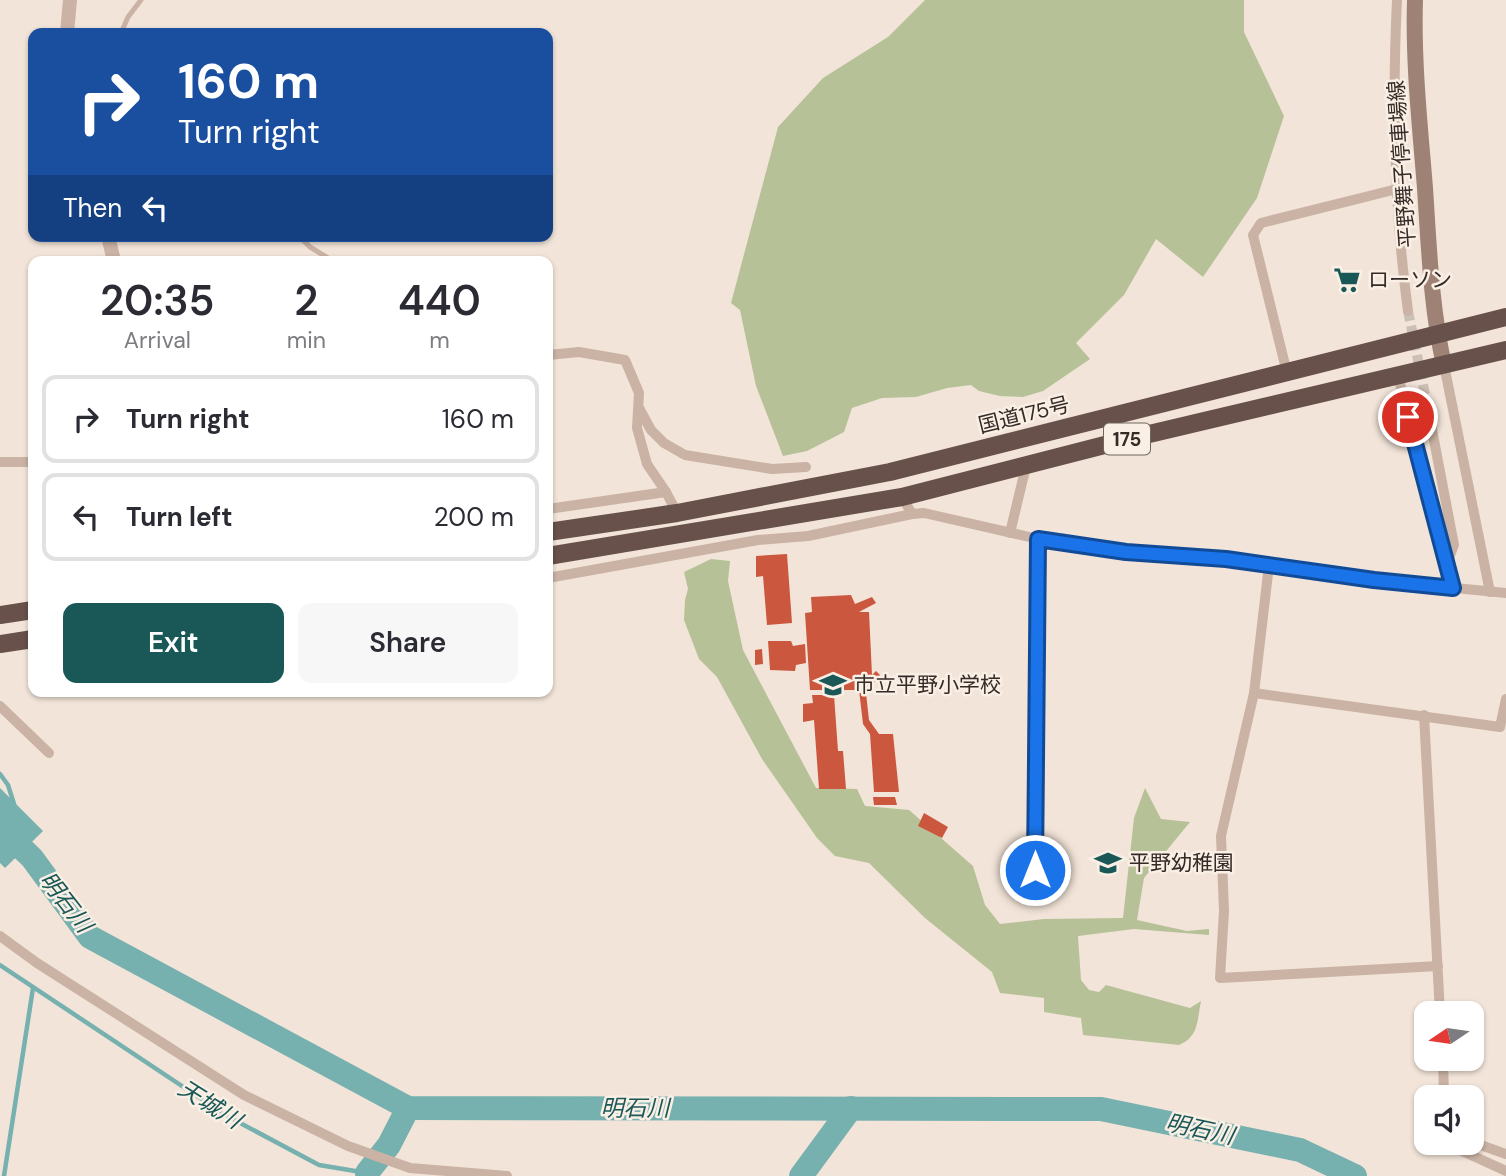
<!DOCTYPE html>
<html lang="en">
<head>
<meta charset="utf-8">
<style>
	body { margin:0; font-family:"DM Sans","Noto Sans JP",sans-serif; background:#f7f7f7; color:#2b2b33; height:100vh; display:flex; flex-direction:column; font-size:26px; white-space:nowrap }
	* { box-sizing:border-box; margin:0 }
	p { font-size:23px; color:#7c7c81 }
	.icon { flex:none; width:38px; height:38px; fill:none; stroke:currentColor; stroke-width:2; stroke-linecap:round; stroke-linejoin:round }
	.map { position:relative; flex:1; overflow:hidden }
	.drawer { position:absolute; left:28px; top:256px; width:525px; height:441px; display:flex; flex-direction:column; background:#fff; border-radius:14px; box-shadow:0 2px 5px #0004 }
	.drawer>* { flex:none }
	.guide { position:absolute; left:28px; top:28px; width:525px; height:214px; border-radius:14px; box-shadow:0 2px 5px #0004; background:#1a4fa0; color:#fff; overflow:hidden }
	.needle { width:46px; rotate:257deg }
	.tools { position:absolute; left:1414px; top:1001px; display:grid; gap:14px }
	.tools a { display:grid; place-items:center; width:70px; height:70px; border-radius:14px; background:#fff; box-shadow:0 2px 5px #0004; font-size:35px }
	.pin { position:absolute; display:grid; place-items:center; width:60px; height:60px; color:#fff; margin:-30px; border:4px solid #fff; border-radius:50%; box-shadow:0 2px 7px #0007 }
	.me { position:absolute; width:77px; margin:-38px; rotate:0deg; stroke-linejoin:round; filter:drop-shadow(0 0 5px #0008) }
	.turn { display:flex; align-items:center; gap:24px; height:147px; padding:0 35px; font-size:32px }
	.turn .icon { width:91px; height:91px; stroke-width:2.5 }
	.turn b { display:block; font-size:49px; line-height:60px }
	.then { display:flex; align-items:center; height:66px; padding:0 35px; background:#0003; gap:14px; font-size:26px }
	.eta { display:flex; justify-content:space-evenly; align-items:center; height:119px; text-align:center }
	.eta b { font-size:42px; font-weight:600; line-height:49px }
	.button { display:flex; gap:14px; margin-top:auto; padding:14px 35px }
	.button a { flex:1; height:80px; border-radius:14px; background:#1a5858; color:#fff; font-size:28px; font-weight:600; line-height:80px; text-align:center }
	.button a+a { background:#f7f7f7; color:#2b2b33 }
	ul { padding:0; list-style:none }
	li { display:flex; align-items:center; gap:21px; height:88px; margin:0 14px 10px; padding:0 21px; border:4px solid #e1e1e2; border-radius:14px }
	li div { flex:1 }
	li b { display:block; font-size:26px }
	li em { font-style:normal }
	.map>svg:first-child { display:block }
</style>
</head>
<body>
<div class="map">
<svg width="1506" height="1176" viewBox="0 0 1506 1176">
	<rect width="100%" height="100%" fill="#f2e4d8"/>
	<!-- green -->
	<g fill="#b6c198">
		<polygon points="925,0 1244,0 1244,32 1284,116 1257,198 1203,277 1156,239 1124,295 1076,343 1090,359 1043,391 1023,397 1000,396 979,391 971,385 947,388 916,397 882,398 852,408 844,432 807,451 783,456 756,386 740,310 731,303 778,127 823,78 888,37"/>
		<path d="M711,559L730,561L728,581L743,650L816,788L857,789L865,806L909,810L973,866L985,905L1000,924L1044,919L1123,918L1134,818L1145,788L1161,819L1190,822L1144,878L1137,920L1187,931L1209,929V935L1134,929L1078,936L1081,980L1089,990L1099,992L1106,985L1190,1008L1201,1001C1197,1020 1199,1037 1179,1045L1083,1035L1081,1018L1044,1012V998L1000,993L992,972L925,918L869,863L835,856L817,838L762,759L717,677L699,659L684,620L685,600L688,589L684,572Z"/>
	</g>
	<!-- water -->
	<polygon fill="#76b0af" points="0,788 43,831 5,868 0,863"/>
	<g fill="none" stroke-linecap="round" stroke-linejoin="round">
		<!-- stream -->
		<g stroke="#76b0af" stroke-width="4.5">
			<polyline points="0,774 8,785 14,804"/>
			<polyline points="0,965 227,1116 319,1165 367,1173 366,1176"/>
			<polyline points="4,1176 33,988"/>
		</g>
		<!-- river -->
		<g stroke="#76b0af" stroke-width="24">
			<polyline points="0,827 32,858 90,937 408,1108 1101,1109 1300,1150 1355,1176"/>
			<polyline points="367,1173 389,1145 408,1108"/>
			<polyline points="801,1176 851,1108"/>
		</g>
	</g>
	<!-- building -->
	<g fill="#cb573e">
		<polygon points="787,554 792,623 767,625 763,576 756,577 756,556"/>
		<polygon points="851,595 855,604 872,597 876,603 859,612 869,612 872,675 876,671 880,675 866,693 869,720 879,734 893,734 899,792 874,792 870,734 863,724 859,690 810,690 805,613 812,612 811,597"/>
		<polygon points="768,641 791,641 793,646 805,644 806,663 796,665 795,671 770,670"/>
		<polygon points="762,649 763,664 755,665 755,650"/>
		<polygon points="812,695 834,695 838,751 843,751 846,789 819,789 814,720 803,722 803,704 813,703"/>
		<polygon points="873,797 895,797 897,805 874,805"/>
		<polygon points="924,813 948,827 942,838 918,826"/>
	</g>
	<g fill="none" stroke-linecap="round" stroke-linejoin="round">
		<!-- minor-tunnel -->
		<polyline stroke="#ccbfb4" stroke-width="10" stroke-dasharray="10 5" stroke-linecap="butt" points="1408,311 1429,414"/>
		<!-- service -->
		<g stroke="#cab3a4" stroke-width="5">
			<polyline points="121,33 128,17 141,0"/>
			<polyline points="299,236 310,247 333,261"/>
		</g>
		<!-- minor -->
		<g stroke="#cab3a4" stroke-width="10">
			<path d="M1397,0C1392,104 1394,208 1408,311"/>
			<polyline points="548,355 579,352 625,360 639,393 637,428 647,464 666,492 677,513"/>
			<polyline points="1444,365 1490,592"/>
			<polyline points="1287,373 1253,235 1261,223 1397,189"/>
			<polyline points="1398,376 1453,588"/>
			<polyline points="639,408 651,430 664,443 685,455 772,469 806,467"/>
			<polyline points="1429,414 1454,545 1447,563"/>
			<polyline points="0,462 33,462"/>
			<polyline points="902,497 912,514 924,513 1038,539 1126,552 1226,559 1374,580 1506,593"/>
			<polyline points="548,509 666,492"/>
			<polyline points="1010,533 1026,466"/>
			<polyline points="1269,565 1254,693 1221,836 1224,911 1220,978 1438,966"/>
			<polyline points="548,578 758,540 808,536 912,514"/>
			<polyline points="1254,693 1500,727 1506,699"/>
			<polyline points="0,706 49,753"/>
			<polyline points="1424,715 1440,1013"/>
			<polyline points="1035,870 1038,539"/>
			<polyline points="0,936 37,963 244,1095 348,1146 410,1168 507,1176"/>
			<polyline points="1443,1059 1444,1097"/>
			<polyline points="1472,1142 1506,1154"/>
			<polyline points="1452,1143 1460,1150 1506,1171"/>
		</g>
		<!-- tertiary -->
		<g stroke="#cab3a4" stroke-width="14">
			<polyline points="67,33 70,0"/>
			<polyline points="108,236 114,261"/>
		</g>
		<!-- secondary -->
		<path stroke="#9e8275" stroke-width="16" d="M1415,0C1413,63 1420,126 1425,188C1429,247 1431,308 1444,365"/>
		<!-- trunk -->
		<g stroke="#68514a" stroke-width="18">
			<polyline points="548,532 677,513 890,472 1506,317"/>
			<polyline points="548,556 902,497 1128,439 1506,350"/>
			<polyline points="0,615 33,610"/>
			<polyline points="0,644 33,639"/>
		</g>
	</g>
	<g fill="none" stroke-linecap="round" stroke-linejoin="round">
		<!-- route casing -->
		<g stroke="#114b97" stroke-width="18">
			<polyline id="route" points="1035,870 1038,539 1126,552 1226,559 1374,580 1453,588 1408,417"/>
		</g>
		<!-- route -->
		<use href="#route" stroke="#1a73e8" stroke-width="12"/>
	</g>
	<!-- icons -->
	<defs>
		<g id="supermarket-bare" transform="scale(2.1)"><path d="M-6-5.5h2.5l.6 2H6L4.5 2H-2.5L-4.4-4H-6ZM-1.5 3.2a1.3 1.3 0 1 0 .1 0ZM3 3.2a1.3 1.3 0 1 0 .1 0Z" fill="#1a5858" stroke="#faefe5" stroke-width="2.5" paint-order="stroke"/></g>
		<g id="school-bare" transform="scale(2.1)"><path d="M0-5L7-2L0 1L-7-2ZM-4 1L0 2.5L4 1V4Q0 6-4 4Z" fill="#1a5858" stroke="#faefe5" stroke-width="2.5" paint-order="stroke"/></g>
	</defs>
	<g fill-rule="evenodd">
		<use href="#supermarket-bare" x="1347" y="280"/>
		<use href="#school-bare" x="833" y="685"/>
		<use href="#school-bare" x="1108" y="863"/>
	</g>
	<g text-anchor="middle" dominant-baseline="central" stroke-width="5" stroke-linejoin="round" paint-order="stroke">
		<!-- shield labels -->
		<rect fill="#faefe5" stroke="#70655f" stroke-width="2" x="1104" y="423.5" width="46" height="31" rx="5"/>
		<g font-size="19" font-weight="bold" fill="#352a26">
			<text x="1127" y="439">175</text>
		</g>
		<!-- street labels -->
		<g font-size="21" fill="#352a26" stroke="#faefe5">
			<text transform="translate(1402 164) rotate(-94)">平野舞子停車場線</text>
			<text transform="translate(1024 415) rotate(-14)">国道175号</text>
		</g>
		<!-- poi labels -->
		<g font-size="21" fill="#352a26" stroke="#faefe5" text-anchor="start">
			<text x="1368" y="280">ローソン</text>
			<text x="854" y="685">市立平野小学校</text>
			<text x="1129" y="863">平野幼稚園</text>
		</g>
		<!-- water labels -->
		<g font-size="23" font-style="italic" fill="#1a5858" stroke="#faefe5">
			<text transform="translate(66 902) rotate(52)">明石川</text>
			<text transform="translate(210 1104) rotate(32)">天城川</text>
			<text x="635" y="1108">明石川</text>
			<text transform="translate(1200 1129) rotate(12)">明石川</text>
		</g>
	</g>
</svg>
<div class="tools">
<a><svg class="needle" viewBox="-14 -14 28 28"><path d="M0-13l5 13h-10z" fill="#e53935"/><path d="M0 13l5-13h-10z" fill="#7c7c81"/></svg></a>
<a><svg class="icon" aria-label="sound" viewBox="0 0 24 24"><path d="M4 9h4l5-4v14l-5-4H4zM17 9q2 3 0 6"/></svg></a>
</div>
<div class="pin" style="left:1408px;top:417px;background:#d93025"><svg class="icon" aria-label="arrive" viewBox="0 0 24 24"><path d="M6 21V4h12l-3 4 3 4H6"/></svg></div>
<svg class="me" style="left:1035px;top:870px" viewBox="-20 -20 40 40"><circle r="17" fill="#1a73e8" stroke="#fff" stroke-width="3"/><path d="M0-11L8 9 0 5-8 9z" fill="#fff"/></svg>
<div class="guide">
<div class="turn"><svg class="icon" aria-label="right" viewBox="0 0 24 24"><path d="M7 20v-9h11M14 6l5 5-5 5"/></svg><div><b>160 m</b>Turn right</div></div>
<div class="then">Then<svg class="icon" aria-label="left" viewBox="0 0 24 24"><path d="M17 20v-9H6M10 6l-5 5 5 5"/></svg></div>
</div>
<section class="drawer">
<div class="eta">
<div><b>20:35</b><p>Arrival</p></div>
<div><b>2</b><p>min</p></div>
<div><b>440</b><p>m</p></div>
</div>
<ul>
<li><svg class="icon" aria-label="right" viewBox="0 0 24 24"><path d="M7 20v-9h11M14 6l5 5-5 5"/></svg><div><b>Turn right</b></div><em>160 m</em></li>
<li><svg class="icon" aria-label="left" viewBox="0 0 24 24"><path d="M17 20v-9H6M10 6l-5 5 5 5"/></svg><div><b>Turn left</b></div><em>200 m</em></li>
</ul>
<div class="button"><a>Exit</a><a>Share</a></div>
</section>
</div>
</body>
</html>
